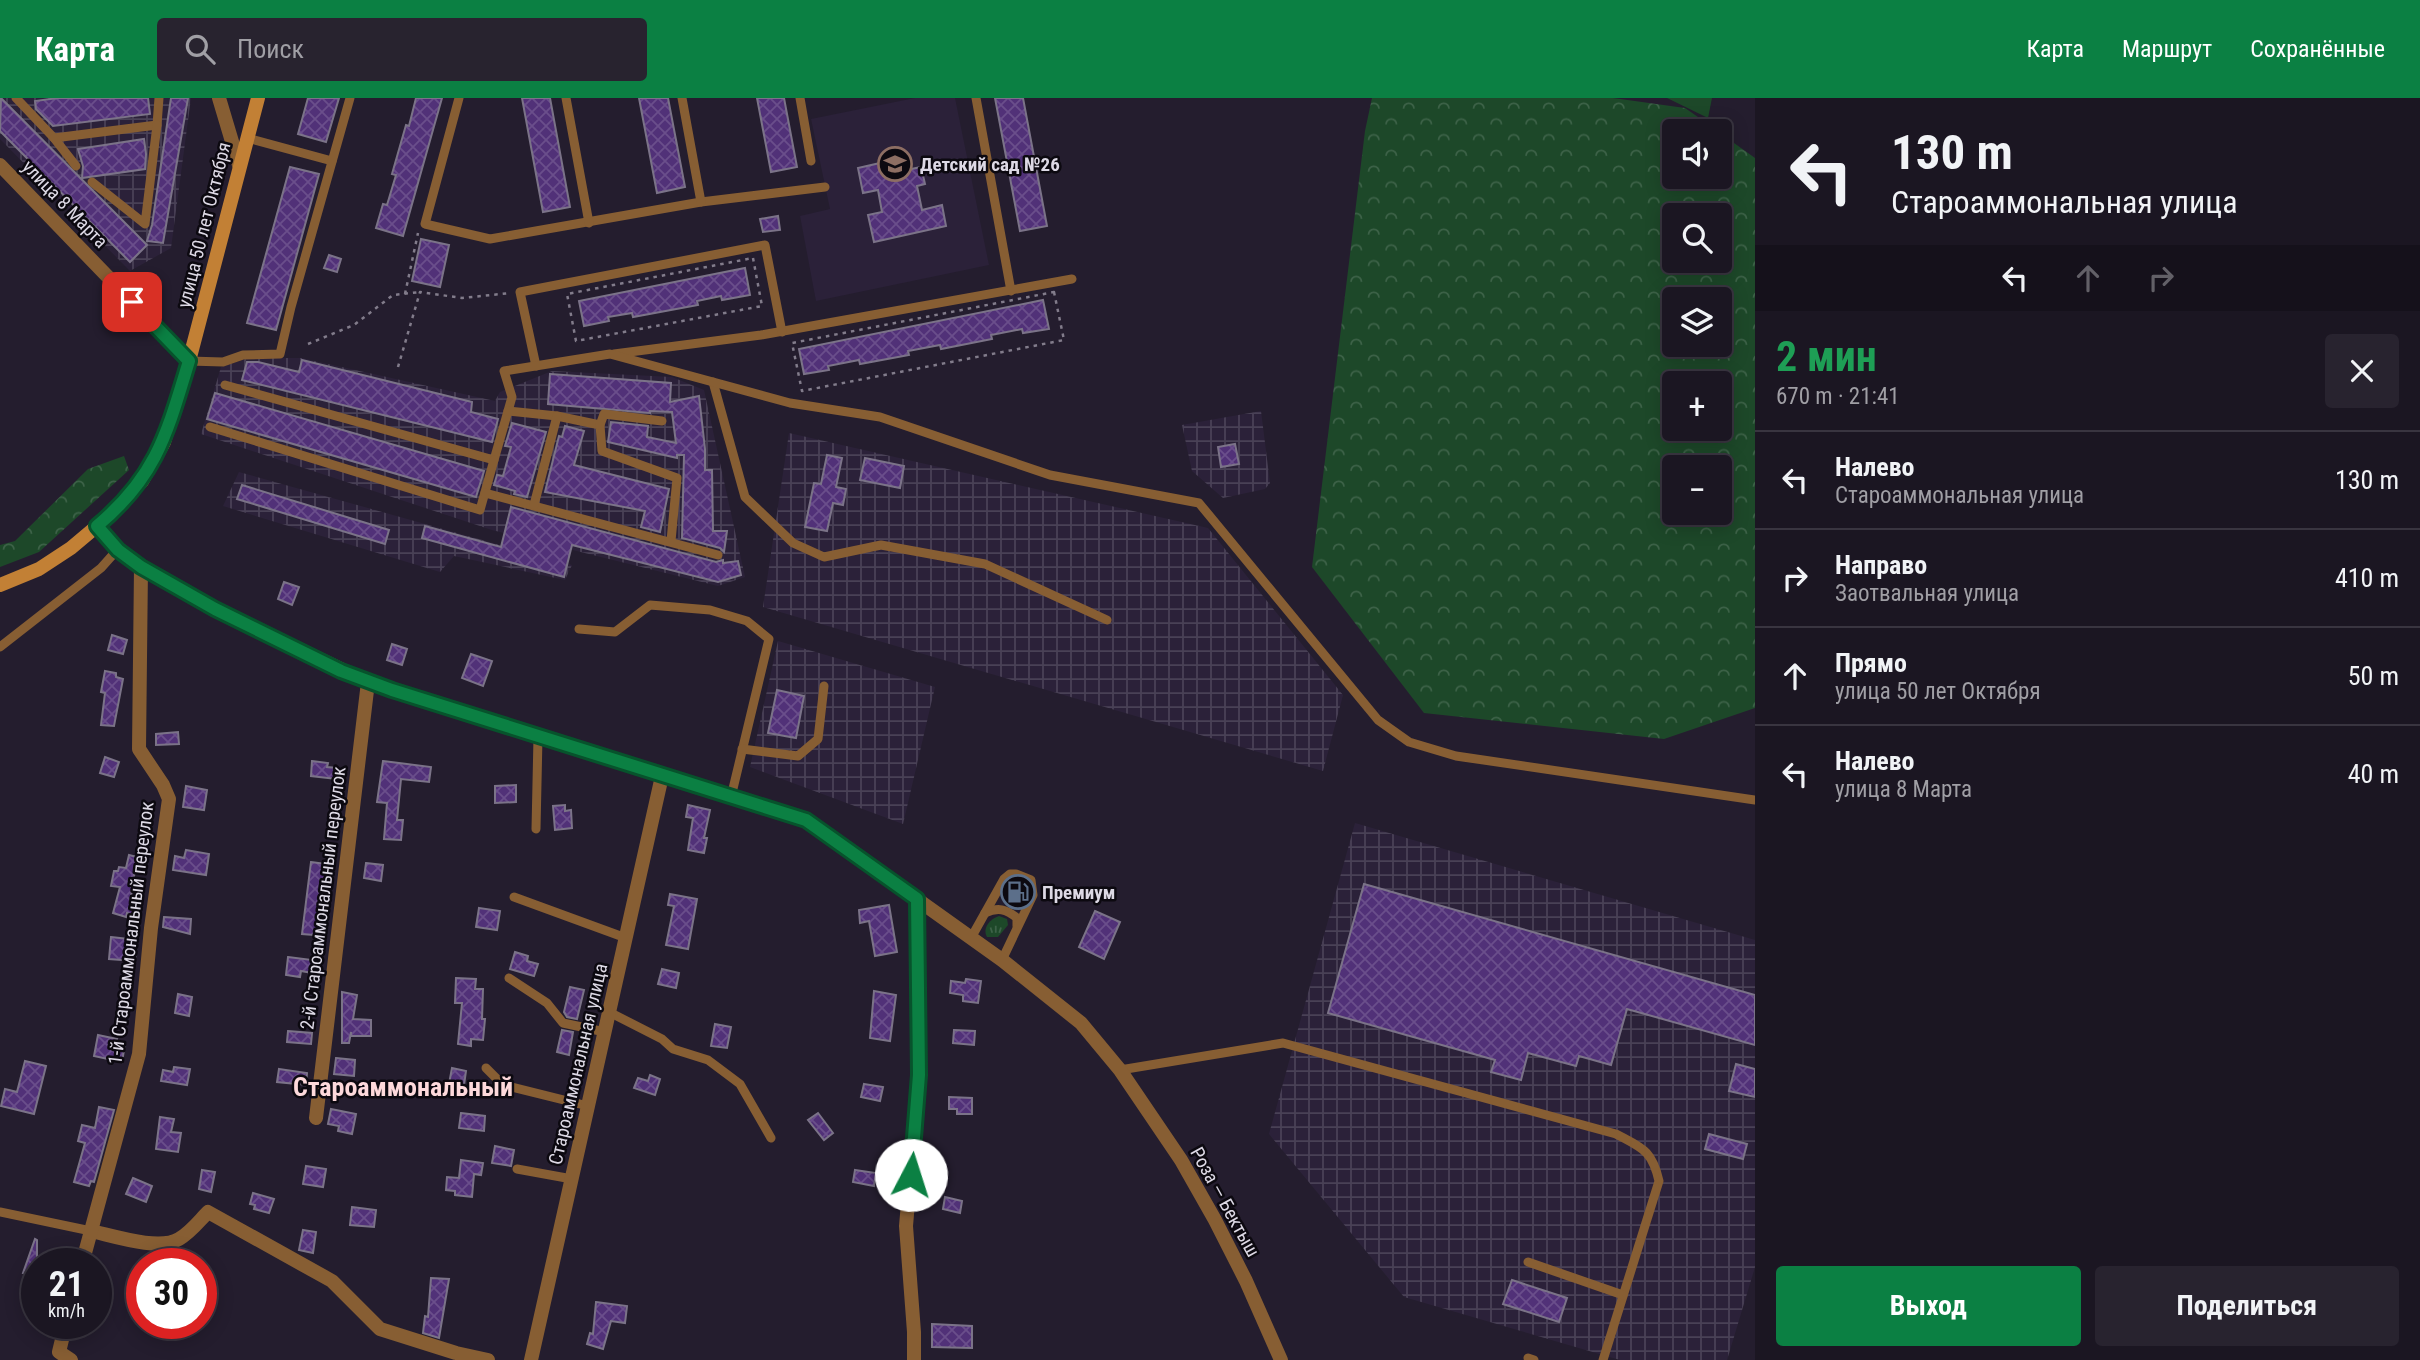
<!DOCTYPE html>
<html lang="ru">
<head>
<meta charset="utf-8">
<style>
	body { margin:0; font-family:"Roboto Condensed",sans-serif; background:#28232f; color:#f1f3f6; height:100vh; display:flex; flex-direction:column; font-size:26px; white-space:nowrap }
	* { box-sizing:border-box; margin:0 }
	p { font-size:23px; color:#a09fa5 }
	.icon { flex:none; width:38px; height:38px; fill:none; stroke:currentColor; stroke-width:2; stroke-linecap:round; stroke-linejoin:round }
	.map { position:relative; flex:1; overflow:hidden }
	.sheet { display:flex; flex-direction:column; background:#1b1622; width:665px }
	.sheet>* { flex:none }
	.guide { background:#1b1622; color:#f1f3f6; overflow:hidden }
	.buttons { position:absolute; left:1662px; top:21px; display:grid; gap:14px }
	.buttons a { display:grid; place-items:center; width:70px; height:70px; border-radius:7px; background:#1b1622; box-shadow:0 4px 18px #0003,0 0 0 2px #393540; font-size:35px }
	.speed { position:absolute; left:21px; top:1150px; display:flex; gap:14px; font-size:35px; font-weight:700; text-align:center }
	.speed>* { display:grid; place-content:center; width:91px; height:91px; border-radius:50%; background:#1b1622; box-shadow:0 4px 18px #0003,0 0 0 2px #393540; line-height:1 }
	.speed small { font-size:18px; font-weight:400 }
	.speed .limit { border:10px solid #d22; background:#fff; color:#111 }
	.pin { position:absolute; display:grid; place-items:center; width:60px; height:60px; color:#fff; margin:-30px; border-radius:14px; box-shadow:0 4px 10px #0006 }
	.me { position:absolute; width:77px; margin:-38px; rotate:5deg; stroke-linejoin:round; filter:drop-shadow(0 0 5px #0008) }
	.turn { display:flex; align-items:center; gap:24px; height:147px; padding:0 21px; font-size:32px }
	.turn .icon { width:91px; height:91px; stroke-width:2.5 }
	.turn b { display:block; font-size:49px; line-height:60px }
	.lanes { display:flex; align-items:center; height:66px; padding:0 21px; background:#0003; justify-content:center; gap:35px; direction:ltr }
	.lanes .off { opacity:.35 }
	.round { display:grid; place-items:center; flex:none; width:74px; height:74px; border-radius:7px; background:#28232f }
	.head { display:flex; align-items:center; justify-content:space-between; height:119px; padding:0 21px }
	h1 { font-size:42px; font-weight:700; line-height:52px; color:#1e9e55 }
	.action { display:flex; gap:14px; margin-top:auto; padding:14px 21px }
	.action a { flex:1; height:80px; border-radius:7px; background:#0b8043; color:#fff; font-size:28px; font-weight:700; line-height:80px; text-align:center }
	.action a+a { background:#28232f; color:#f1f3f6 }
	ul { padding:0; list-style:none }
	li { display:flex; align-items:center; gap:21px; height:98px; padding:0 21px; border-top:2px solid #393540 }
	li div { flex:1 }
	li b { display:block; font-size:26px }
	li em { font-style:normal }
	header { display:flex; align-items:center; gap:42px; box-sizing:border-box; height:98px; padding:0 35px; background:#0b8043; color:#fff }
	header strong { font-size:33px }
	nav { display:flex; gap:38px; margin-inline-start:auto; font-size:24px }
	.search { width:490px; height:63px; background:#28232f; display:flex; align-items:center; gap:18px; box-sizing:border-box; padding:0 24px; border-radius:7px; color:#a09fa5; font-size:26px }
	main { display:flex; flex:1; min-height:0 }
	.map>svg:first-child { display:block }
</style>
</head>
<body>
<header>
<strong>Карта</strong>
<div class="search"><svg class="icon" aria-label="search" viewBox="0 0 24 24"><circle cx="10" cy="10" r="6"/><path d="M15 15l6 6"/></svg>Поиск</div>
<nav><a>Карта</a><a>Маршрут</a><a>Сохранённые</a></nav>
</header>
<main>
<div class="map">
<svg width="1755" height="1262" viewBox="0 0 1755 1262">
	<defs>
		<pattern id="industrial-grid" width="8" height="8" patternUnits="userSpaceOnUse" patternTransform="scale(1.75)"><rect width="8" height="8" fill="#2b2139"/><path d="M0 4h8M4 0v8" fill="none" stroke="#494156"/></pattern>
		<pattern id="grass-tufts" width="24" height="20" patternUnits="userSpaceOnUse" patternTransform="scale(1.75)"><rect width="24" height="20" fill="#1d4829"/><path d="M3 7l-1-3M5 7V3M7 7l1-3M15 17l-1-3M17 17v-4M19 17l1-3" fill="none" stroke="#3d6248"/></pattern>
		<pattern id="forest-crowns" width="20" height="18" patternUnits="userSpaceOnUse" patternTransform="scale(1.75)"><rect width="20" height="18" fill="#1d4829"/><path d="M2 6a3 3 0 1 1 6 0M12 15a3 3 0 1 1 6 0" fill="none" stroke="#3d6248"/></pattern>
		<pattern id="building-cross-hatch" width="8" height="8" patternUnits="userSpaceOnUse" patternTransform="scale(1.75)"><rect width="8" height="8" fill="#513178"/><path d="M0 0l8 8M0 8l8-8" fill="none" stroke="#6a4e8b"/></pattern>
	</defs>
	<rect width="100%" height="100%" fill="#241d2e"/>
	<!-- built -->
	<polygon fill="#2b2139" points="915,0 955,0 989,167 816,203 800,118 830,111 811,21"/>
	<!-- industrial -->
	<g fill="url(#industrial-grid)">
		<polygon points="0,0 191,0 171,150 130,173 0,41"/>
		<polygon points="249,260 301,260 495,303 500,294 552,273 672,279 704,292 745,479 718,488 492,432 201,336 221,269"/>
		<polygon points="1261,313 1270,385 1265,391 1223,400 1192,373 1182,327"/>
		<polygon points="789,335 1208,430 1343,597 1323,673 763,509"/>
		<polygon points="239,374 572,467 565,482 454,458 440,474 223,408"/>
		<polygon points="778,543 935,589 903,726 750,669"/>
		<polygon points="1355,725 1755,842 1755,1169 1727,1262 1620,1262 1404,1199 1269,1036"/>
	</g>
	<!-- grass -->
	<path fill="url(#grass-tufts)" d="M999,818L1007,821L1008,827L998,839H987C982,830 990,821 999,818Z"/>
	<!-- forest -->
	<g fill="url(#forest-crowns)" fill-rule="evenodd">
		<path d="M1372,0H1613L1685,10L1718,33H1675V79H1720V35L1755,60V610L1664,641L1424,615L1312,469L1365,33ZM1675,117H1720V163H1675ZM1675,201H1720V247H1675ZM1675,285H1720V331H1675ZM1675,369H1720V415H1675Z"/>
		<polygon points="124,358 129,372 39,454 0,469 0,447 15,443 88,371"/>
	</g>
	<!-- pitch -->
	<polygon fill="#1d4829" points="1667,0 1712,0 1708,20"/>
	<!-- building -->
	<g fill="url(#building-cross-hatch)" stroke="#7b7388" stroke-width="2">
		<polygon points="1,0 147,147 130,164 0,33"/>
		<polygon points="58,0 148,0 150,16 53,28 36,11 35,3"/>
		<polygon points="171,0 188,0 163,145 147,143 152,127"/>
		<polygon points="308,0 339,0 326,44 298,36"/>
		<polygon points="416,0 442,0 403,138 376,130 383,106 387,107 396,77 392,76 406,27 409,28"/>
		<polygon points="522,0 550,0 570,109 543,114"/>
		<polygon points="639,0 668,0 685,89 657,95"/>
		<polygon points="757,0 784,0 797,69 771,74"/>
		<polygon points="995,0 1023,0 1047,128 1020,133"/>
		<polygon points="144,41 146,56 145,71 82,80 83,68 78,51"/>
		<polygon points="880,65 883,77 921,69 925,86 917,88 922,112 942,107 946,128 874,144 868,117 882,114 878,92 863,95 858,70"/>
		<polygon points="290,69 319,76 276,232 247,225"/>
		<polygon points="778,118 780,132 763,134 760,121"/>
		<polygon points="421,141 449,147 440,189 412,183"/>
		<polygon points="329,157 341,161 337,174 324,170"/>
		<polygon points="745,170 750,197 722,202 721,198 697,203 698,207 633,219 632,215 608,219 609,223 584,228 579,203"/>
		<polygon points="1043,202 1049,231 1023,235 1022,231 991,237 992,241 941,251 940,247 908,253 909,257 860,266 859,262 828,268 829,272 804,276 799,251"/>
		<polygon points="302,262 472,304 471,314 498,321 492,344 242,282 247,264 258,264 299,274"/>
		<polygon points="550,276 671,285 670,304 699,298 705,351 705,372 712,372 713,433 727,433 724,454 720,450 682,440 684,357 677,357 677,360 608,344 611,324 648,328 647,339 676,345 672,314 650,313 650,315 548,306"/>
		<polygon points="215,295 484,373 476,399 207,321"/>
		<polygon points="512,325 546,334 527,399 514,396 515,393 494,387 497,377 503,378 511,349 505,348"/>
		<polygon points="565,328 584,333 574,367 669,391 660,434 641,429 645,413 545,394 559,338 562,339"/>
		<polygon points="1235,346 1239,366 1221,369 1218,349"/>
		<polygon points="827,357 842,360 836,389 846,391 843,407 833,405 827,433 805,429 814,385 821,386"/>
		<polygon points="865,360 904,368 900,390 860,382"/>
		<polygon points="242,387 389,432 385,446 237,401"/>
		<polygon points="511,409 716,464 723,462 723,465 738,463 741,477 718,484 572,447 564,479 422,440 425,428 501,449"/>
		<polygon points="284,484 299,489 292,507 278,501"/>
		<polygon points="112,537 127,542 123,556 108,552"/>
		<polygon points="392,546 407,551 402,567 387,562"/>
		<polygon points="471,556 492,563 483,588 462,580"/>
		<polygon points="105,573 116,575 116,579 123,581 114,628 101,627 105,595 101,594"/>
		<polygon points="777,592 804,598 796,640 768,635"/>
		<polygon points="178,634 179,646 156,647 156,636"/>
		<polygon points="105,659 119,664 114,679 100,675"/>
		<polygon points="312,663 328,665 327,669 337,670 336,681 311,678"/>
		<polygon points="383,663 431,669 429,684 401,681 397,722 403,722 401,742 384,741 387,705 377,704"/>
		<polygon points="516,687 516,704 495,705 495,688"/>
		<polygon points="186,688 207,692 204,712 183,709"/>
		<polygon points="565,707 565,713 571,712 572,730 555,732 553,708"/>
		<polygon points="688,707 710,712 704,740 707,740 704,755 688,752 693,720 686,719"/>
		<polygon points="186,752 209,756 206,777 173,772 175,758 184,760"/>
		<polygon points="129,757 137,759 130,804 137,806 134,817 127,815 126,819 113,815 120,789 111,788 114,773 118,773 119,769 126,770"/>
		<polygon points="311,764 334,767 332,785 324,784 319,832 315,832 314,837 302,836"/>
		<polygon points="366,765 383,767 381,783 364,780"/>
		<polygon points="1364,786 1755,897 1755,947 1627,911 1611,967 1579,958 1576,968 1528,955 1521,982 1491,974 1495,962 1328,915"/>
		<polygon points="670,796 697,801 688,851 666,847 674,808 668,807"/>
		<polygon points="889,807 897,854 875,858 869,823 860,825 859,812"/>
		<polygon points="479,810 500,813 497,832 476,829"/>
		<polygon points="1095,813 1120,824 1104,861 1079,849"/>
		<polygon points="164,819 191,821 190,836 163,829"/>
		<polygon points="111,839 137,842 135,863 109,861"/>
		<polygon points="515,854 528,858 527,863 538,866 534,878 510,871"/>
		<polygon points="288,859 320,863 318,876 301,873 300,879 286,877"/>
		<polygon points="662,871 679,875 676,890 658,886"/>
		<polygon points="456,880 476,881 475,891 483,891 482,921 485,921 483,942 471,941 471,948 458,946 462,905 455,905"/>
		<polygon points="966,881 981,883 978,905 963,903 963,897 950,895 951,883 965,885"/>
		<polygon points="570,889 584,892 577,921 567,919 564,914"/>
		<polygon points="874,893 896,897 890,943 870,940"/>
		<polygon points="342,894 357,897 353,921 371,922 371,938 351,938 351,934 349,945 342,945"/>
		<polygon points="178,896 192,899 189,918 175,915"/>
		<polygon points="715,926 731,929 727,950 711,948"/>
		<polygon points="562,932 573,934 569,957 557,954"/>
		<polygon points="954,932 975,933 974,947 953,945"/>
		<polygon points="288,933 312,935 311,946 287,944"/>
		<polygon points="98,937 117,941 116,944 125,946 122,964 94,958"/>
		<polygon points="336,960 355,962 354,978 334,976"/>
		<polygon points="25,963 46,968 34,1016 1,1008 5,991 17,994"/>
		<polygon points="1736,966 1755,971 1755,999 1729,993"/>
		<polygon points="174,969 190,971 187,987 161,983 163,972 173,974"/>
		<polygon points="452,970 466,973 463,994 448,991"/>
		<polygon points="279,971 307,975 306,987 277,984"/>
		<polygon points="650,977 660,981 655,997 634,990 638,980 648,983"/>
		<polygon points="864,986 883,989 880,1003 861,999"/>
		<polygon points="949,999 972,1000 972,1016 957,1016 957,1011 949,1011"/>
		<polygon points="99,1009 114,1012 94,1084 91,1083 89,1088 74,1084 85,1045 78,1043 82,1027 95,1030"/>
		<polygon points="331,1011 356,1016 352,1036 338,1033 339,1028 328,1026"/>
		<polygon points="461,1015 485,1018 484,1033 459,1030"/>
		<polygon points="818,1015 833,1035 824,1042 808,1022"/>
		<polygon points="160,1019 174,1021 171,1034 181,1035 178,1054 156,1051"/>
		<polygon points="1709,1036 1747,1046 1743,1061 1705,1051"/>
		<polygon points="495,1048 514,1052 511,1068 492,1065"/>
		<polygon points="461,1062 483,1065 481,1077 474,1076 472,1099 455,1097 455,1093 446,1092 447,1079 459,1080"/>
		<polygon points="306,1068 326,1071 323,1089 303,1086"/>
		<polygon points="202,1072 215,1074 211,1094 199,1091"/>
		<polygon points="855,1072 876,1075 874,1088 853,1084"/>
		<polygon points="133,1080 152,1088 146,1104 126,1096"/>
		<polygon points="253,1095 274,1101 269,1115 254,1111 255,1107 250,1106"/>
		<polygon points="945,1099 962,1103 960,1115 943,1111"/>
		<polygon points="352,1109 376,1112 374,1129 350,1127"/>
		<polygon points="303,1132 316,1134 313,1155 299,1152"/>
		<polygon points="35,1141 37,1142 37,1179 23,1175"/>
		<polygon points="431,1180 449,1181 439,1240 423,1235 425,1218 428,1219"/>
		<polygon points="1512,1182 1567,1200 1559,1224 1503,1206"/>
		<polygon points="596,1204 627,1208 625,1225 611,1223 603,1251 587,1246 590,1235 593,1236"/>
		<polygon points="932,1226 972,1228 972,1250 932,1249"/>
	</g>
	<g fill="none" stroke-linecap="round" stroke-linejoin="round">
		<!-- path -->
		<g stroke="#827c8b" stroke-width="2.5" stroke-dasharray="3.5 5" stroke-linecap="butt">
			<polygon points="753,160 762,208 576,243 567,196"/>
			<polygon points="1054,194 1064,242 802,293 792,245"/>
			<polyline points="405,196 418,135"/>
			<polyline points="308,246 354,227 393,197 420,194"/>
			<polyline points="398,269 420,194 462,200 510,195"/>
		</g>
		<!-- service -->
		<g stroke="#875e33" stroke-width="9">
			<polyline points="16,0 54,40 157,27 159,0"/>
			<polyline points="459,0 425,126 490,141 701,104 825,89"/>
			<polyline points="566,0 589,125"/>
			<polyline points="682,0 701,104"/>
			<polyline points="800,0 811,63"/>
			<polyline points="976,0 1011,193"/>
			<polyline points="54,40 76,68"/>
			<polyline points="247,40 332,63"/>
			<polyline points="92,84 145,126 157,27"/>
			<polyline points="614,256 761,237 1072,181"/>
			<polyline points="189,263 223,264 243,257 280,256 291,209 350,0"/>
			<polyline points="536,268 520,194 765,147 782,234"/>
			<polyline points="713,284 745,399 793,445 824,459 881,447 985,466 1107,522"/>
			<polyline points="225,287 494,362 512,299 504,273 610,256 790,305 880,319 1050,377 1199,405 1378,622 1409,644 1456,658 1755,702"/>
			<polyline points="508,313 557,318 600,327 602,353 677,380 671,443"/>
			<polyline points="600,327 604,316 662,323"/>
			<polyline points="210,329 480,412 494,362"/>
			<polyline points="485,395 718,457"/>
			<polyline points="534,407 557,318"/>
			<polyline points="579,531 615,534 650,507 710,512 747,523 769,541 731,699"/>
			<polyline points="0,549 101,470 118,451"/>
			<polyline points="742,651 798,658 818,641 824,588"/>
			<polyline points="536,731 538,639"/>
			<polyline points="514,799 626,840"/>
			<path d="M985,815C998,809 1006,811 1017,820V828"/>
			<polyline points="971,840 1004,781 1010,776 1016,776 1031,782 1033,797 1002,862"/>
			<polyline points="509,880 547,905 563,925 605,934"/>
			<polyline points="609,914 662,941 673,951 708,962 740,986 771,1040"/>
			<polyline points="486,970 503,987 588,1008"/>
			<path d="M1120,972L1283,945L1616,1036C1642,1050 1652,1052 1659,1083L1603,1262"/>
			<polyline points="517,1071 572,1081"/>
			<polyline points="0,1114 91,1133"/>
			<polyline points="1528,1164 1623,1197"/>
			<polyline points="1528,1260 1534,1262"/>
		</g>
		<!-- minor -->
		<g stroke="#875e33" stroke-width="14">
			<polyline points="219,0 239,67"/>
			<polyline points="0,67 189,263"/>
			<polyline points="316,1020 368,584"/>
			<path d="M91,1133C114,1138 159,1153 179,1141C191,1134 199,1123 208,1114L332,1183L380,1231L456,1255L488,1262"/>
			<polyline points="82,1166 139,956 151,830 169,701 163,687 139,651 141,469"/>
			<polyline points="66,1225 59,1254 71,1262"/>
			<polyline points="531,1262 662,678"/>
			<polyline points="914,1262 914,1234 906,1128 919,977 917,801"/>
		</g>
		<!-- tertiary -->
		<polyline stroke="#875e33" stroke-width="14" points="97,428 118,451 141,469 215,511 368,584 806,722 1002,862 1081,925 1120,972 1181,1062 1215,1122 1246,1183 1281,1262"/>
		<!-- secondary -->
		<polyline stroke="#c28035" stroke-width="14" points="0,487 39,471 71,450 109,418 142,383 164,344 189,263 258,0"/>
	</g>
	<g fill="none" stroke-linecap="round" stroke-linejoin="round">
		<!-- route casing -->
		<g stroke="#07532c" stroke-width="18">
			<path id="route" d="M132,204L189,263C167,335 157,378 97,428L118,452L141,469L215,511L341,573L392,592L806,722L917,801L919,977L911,1077"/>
		</g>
		<!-- route -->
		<use href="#route" stroke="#0b8043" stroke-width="12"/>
	</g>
	<!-- icons -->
	<defs>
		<g id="school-ring" transform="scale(1.75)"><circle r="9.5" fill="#0c0910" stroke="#8d6e63" stroke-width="1.5"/><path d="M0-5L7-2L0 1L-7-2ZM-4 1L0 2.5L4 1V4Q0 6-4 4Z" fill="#8d6e63"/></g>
		<g id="fuel-ring" transform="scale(1.75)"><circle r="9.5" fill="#0c0910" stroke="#5c6f8a" stroke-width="1.5"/><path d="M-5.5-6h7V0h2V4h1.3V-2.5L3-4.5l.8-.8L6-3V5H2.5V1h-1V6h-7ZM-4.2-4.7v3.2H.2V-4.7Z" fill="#5c6f8a"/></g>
	</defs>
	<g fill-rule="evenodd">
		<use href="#school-ring" x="895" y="66"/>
		<use href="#fuel-ring" x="1018" y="794"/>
	</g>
	<g text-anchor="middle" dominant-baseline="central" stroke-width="5" stroke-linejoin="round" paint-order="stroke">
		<!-- poi labels -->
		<g font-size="19" font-weight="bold" fill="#ddd9e5" stroke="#0c0910" text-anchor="start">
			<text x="920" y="66">Детский сад №26</text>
			<text x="1042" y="794">Премиум</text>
		</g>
		<!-- street labels -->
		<g font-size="19" fill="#ddd9e5" stroke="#0c0910">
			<text transform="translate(65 106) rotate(46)">улица 8 Марта</text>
			<text transform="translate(204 127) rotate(-76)">улица 50 лет Октября</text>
			<text transform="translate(323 800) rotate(-83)">2-й Староаммональный переулок</text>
			<text transform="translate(131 835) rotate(-83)">1-й Староаммональный переулок</text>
			<text transform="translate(578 966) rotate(-77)">Староаммональная улица</text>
			<text transform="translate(1225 1104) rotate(61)">Роза — Бектыш</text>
		</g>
		<!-- district labels -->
		<g font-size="26" font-weight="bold" fill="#fdd9db" stroke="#0c0910">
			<text x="403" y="989">Староаммональный</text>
		</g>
	</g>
</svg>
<div class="buttons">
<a><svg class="icon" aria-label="sound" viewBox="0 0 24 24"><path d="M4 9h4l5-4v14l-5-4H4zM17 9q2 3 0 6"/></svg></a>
<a><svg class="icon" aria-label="search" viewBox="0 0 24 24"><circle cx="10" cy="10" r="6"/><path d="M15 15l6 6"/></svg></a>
<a><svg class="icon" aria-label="layers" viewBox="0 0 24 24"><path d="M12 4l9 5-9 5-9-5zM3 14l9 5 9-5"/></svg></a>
<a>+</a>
<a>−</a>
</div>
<div class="speed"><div>21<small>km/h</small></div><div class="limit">30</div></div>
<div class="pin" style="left:132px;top:204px;background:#d93025"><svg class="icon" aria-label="arrive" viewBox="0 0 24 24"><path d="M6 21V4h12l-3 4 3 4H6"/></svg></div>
<svg class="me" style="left:911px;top:1077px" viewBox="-20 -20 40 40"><circle r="19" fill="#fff"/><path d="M0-13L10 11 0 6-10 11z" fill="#0b8043"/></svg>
</div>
<section class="sheet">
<div class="guide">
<div class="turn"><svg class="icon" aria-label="left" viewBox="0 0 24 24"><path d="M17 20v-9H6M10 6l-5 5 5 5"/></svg><div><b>130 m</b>Староаммональная улица</div></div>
<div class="lanes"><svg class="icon" aria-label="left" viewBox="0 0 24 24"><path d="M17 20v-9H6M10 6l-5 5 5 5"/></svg><svg class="icon off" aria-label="ahead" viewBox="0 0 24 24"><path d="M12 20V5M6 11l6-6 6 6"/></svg><svg class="icon off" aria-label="right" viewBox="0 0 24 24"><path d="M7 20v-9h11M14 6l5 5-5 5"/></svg></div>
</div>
<div class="head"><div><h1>2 мин</h1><p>670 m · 21:41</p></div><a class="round"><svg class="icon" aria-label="close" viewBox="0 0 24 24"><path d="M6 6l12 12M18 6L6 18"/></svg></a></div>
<ul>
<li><svg class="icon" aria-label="left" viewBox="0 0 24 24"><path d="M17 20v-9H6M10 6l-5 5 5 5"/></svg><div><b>Налево</b><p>Староаммональная улица</p></div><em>130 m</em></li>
<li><svg class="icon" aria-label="right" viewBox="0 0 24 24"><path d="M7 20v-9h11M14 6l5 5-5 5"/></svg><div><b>Направо</b><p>Заотвальная улица</p></div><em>410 m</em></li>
<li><svg class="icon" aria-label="ahead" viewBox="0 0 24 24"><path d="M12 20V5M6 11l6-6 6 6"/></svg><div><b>Прямо</b><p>улица 50 лет Октября</p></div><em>50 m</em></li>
<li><svg class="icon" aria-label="left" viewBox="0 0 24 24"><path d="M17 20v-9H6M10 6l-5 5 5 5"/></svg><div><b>Налево</b><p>улица 8 Марта</p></div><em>40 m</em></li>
</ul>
<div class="action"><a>Выход</a><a>Поделиться</a></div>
</section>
</main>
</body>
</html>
